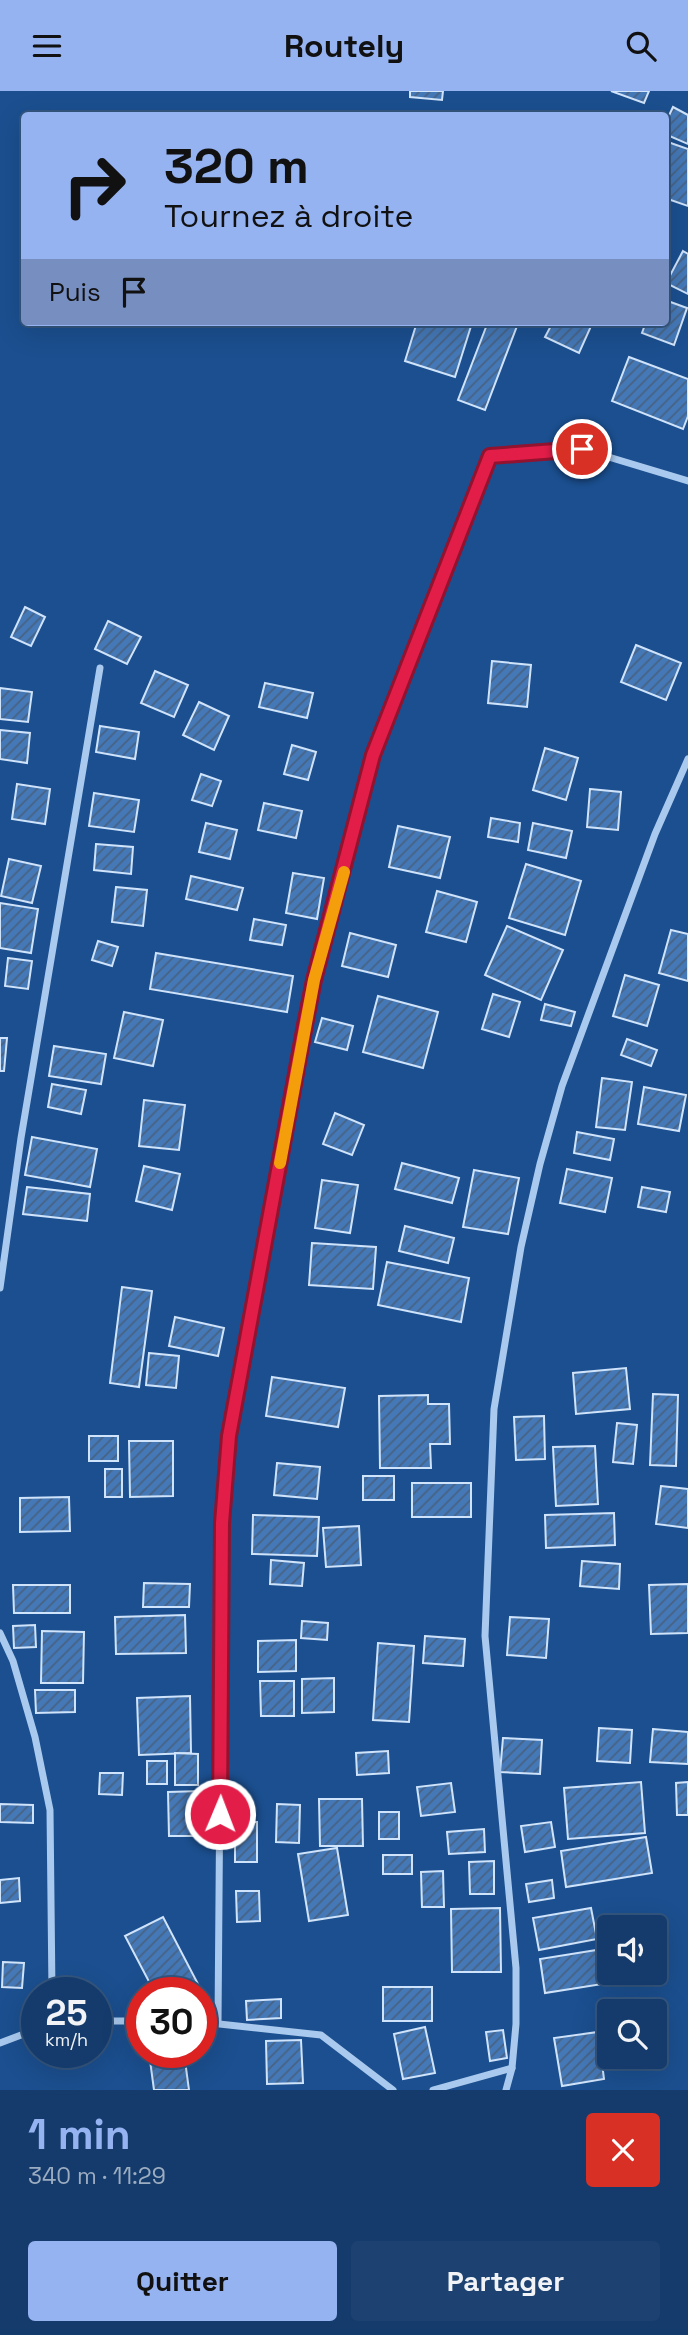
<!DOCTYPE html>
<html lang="fr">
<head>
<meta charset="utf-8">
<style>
	body { margin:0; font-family:"Space Grotesk",sans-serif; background:#1d4271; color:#f1f3f6; height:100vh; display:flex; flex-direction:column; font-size:26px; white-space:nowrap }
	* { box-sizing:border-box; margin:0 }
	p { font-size:23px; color:#9dadc1 }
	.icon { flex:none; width:38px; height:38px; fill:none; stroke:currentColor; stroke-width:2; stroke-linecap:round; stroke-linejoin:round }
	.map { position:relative; height:1999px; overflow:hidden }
	.side { display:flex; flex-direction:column; background:#143b6b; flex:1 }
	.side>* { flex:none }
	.hud { position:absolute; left:21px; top:21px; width:648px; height:214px; border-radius:7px; box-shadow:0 7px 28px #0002,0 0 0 2px #33557e; background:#95b2f1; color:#111; overflow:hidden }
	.tools { position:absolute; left:597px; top:1824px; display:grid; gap:14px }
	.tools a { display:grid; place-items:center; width:70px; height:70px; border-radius:7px; background:#143b6b; box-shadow:0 7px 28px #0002,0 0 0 2px #33557e; font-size:35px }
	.speed { position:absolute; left:21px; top:1886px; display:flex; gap:14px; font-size:35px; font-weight:700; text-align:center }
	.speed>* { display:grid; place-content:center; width:91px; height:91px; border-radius:50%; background:#143b6b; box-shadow:0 7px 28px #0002,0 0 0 2px #33557e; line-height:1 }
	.speed small { font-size:18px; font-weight:400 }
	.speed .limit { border:10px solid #d22; background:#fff; color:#111 }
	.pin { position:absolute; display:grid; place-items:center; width:60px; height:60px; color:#fff; margin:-30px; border:4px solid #fff; border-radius:50%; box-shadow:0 2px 7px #0007 }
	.me { position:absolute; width:77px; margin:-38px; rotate:1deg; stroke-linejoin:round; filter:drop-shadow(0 0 5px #0008) }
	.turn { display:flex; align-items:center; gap:24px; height:147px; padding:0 28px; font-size:32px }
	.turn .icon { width:91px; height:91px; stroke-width:2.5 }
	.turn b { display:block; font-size:49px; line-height:60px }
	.then { display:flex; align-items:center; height:66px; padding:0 28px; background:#0003; gap:14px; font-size:26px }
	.round { display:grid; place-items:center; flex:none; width:74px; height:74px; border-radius:7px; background:#1d4271 }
	.head { display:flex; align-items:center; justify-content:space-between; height:119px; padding:0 28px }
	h1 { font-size:42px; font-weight:800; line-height:52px; color:#95b2f1 }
	.button { display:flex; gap:14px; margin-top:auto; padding:14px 28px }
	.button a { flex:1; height:80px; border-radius:7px; background:#95b2f1; color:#111; font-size:28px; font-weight:800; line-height:80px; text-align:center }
	.button a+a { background:#1d4271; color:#f1f3f6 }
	header { display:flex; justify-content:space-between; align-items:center; height:91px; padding:0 28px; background:#95b2f1; color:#111; font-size:32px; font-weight:800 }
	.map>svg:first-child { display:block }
</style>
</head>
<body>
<header><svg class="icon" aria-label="menu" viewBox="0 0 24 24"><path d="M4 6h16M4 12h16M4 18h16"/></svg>Routely<svg class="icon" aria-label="search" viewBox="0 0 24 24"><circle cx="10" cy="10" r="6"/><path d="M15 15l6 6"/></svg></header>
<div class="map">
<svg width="688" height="1999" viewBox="0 0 688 1999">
	<defs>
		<pattern id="building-hatch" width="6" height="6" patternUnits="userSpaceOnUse" patternTransform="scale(1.75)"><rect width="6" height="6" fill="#4478b7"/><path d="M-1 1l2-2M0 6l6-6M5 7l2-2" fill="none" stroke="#486282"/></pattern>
	</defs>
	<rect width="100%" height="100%" fill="#1b4f8f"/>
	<!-- building -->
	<g fill="url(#building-hatch)" stroke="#cfe3fa" stroke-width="2">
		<polygon points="410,0 443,0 442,9 410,6"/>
		<polygon points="611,0 649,0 644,12"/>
		<polygon points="673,16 688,24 688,53 665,43 665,33"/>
		<polygon points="665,50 688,58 688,115 665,107"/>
		<polygon points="683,160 688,163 688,203 666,192"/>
		<polygon points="665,209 687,217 674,254 642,242 646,231 665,231"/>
		<polygon points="417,231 472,232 455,286 405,270"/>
		<polygon points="488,231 508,231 517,235 485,319 458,309"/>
		<polygon points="553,231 588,231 592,233 579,262 545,246"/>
		<polygon points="629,266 688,288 688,325 683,338 612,310"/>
		<polygon points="25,516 45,526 31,555 11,546"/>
		<polygon points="108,530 141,546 127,573 95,558"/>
		<polygon points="636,554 681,572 666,609 621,591"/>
		<polygon points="492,570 531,574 527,616 488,612"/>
		<polygon points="155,580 188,594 174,626 141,612"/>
		<polygon points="265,592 313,602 307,627 259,616"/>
		<polygon points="0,597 32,601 28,631 0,628"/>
		<polygon points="199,611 229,625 214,659 183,644"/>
		<polygon points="100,635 139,641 135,668 96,661"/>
		<polygon points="0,639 30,642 27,672 0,668"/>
		<polygon points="292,654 316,661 308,689 284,683"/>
		<polygon points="545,657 578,667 566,709 533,699"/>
		<polygon points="201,683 221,690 212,715 192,709"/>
		<polygon points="17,693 50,698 45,733 12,728"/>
		<polygon points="590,698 621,701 618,739 587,736"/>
		<polygon points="94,702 139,709 134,741 89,735"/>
		<polygon points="264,712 302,720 296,747 258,739"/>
		<polygon points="491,727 520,732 518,751 488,746"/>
		<polygon points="206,732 237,739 230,768 199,761"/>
		<polygon points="533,732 572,740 566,767 528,759"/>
		<polygon points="398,735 450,746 440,787 389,776"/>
		<polygon points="96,753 133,756 131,783 94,779"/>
		<polygon points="9,768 41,775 32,812 1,805"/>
		<polygon points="526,773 581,790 565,844 509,827"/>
		<polygon points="293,782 324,787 317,828 286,822"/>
		<polygon points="191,785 243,797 237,819 186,808"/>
		<polygon points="116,796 147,799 143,835 112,831"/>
		<polygon points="437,800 477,811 466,851 426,841"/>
		<polygon points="0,812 38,818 31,862 0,857"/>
		<polygon points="254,828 286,834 282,854 250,849"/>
		<polygon points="507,835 563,859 541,909 485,884"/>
		<polygon points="671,839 688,843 688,890 659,882"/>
		<polygon points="350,842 396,854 388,886 342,875"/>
		<polygon points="98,850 118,856 112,875 92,869"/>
		<polygon points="156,862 293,885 287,921 150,898"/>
		<polygon points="8,867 32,870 28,898 5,895"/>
		<polygon points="625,884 659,894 647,935 613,925"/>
		<polygon points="493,903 520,911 509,946 482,938"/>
		<polygon points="378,905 438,921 423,977 363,961"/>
		<polygon points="545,913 575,921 571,935 541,929"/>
		<polygon points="124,921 163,929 153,975 114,967"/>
		<polygon points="322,927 353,935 347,959 315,951"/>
		<polygon points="0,947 7,947 4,980 0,980"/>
		<polygon points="627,948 657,959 651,975 621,964"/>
		<polygon points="54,955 106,963 101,993 49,985"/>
		<polygon points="602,987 632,991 625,1039 596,1036"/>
		<polygon points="52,993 86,999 81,1023 48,1016"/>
		<polygon points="644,996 686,1004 679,1040 638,1033"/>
		<polygon points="144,1009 185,1014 179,1059 139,1055"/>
		<polygon points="335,1022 364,1034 352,1064 323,1053"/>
		<polygon points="577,1041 614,1048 610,1069 574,1062"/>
		<polygon points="32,1046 97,1058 90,1096 25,1084"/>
		<polygon points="402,1072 459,1087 452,1112 395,1098"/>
		<polygon points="144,1075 180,1083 172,1119 136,1110"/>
		<polygon points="567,1078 612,1087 605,1121 560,1112"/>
		<polygon points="474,1079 519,1087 508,1143 463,1136"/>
		<polygon points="322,1089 358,1094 350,1142 315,1137"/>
		<polygon points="27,1096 90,1103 87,1130 23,1123"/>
		<polygon points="642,1096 670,1101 666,1121 638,1116"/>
		<polygon points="405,1135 454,1147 448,1172 399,1160"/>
		<polygon points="312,1152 376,1156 373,1198 309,1194"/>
		<polygon points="387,1171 469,1187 461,1231 378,1214"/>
		<polygon points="122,1196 152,1200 139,1296 110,1292"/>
		<polygon points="175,1226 224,1237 218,1265 169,1255"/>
		<polygon points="149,1262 179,1265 176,1297 146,1294"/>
		<polygon points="626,1277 630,1318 576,1323 573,1282"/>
		<polygon points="272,1286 345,1297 338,1336 266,1325"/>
		<polygon points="653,1303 678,1304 676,1375 650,1374"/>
		<polygon points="428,1304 428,1313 449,1313 450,1353 430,1353 431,1377 380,1377 379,1305"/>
		<polygon points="544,1325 545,1368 516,1369 514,1326"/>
		<polygon points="617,1332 637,1334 633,1373 613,1371"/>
		<rect x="89" y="1345" width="29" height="25"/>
		<polygon points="129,1350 173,1350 173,1405 130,1406"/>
		<polygon points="595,1355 598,1413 556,1415 553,1356"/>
		<polygon points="277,1372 320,1376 317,1408 274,1404"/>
		<rect x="105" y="1378" width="17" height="28"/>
		<rect x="363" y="1385" width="31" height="24"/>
		<rect x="412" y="1392" width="59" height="34"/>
		<polygon points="661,1395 688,1398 688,1437 656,1433"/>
		<polygon points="69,1406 70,1440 20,1441 20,1407"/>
		<polygon points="614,1422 615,1454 546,1457 545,1424"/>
		<polygon points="253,1424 319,1426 317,1465 252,1463"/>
		<polygon points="359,1435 361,1474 326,1476 323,1437"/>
		<polygon points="271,1469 304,1472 302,1495 270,1493"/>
		<polygon points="582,1470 620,1473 619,1498 580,1495"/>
		<polygon points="144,1492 190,1493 189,1516 143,1516"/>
		<polygon points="688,1493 688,1542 651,1543 649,1494"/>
		<polygon points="13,1494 70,1494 70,1522 14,1522"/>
		<polygon points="185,1524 186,1562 116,1563 115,1526"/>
		<polygon points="510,1526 549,1528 546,1567 507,1564"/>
		<polygon points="302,1530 328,1532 327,1549 301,1547"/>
		<polygon points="35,1534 36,1556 14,1557 13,1535"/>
		<polygon points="42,1540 84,1541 83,1592 41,1592"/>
		<polygon points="425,1545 465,1548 463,1575 423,1572"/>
		<polygon points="296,1549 296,1580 258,1581 258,1550"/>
		<polygon points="378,1552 414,1555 409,1631 373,1629"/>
		<polygon points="334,1587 334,1621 302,1622 302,1588"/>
		<polygon points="260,1590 294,1590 294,1625 261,1625"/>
		<polygon points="35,1599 75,1599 75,1621 36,1622"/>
		<polygon points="190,1605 191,1662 139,1664 137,1607"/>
		<polygon points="599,1637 632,1639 630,1672 597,1670"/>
		<polygon points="653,1638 688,1641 688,1673 650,1671"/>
		<polygon points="503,1647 542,1649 540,1683 500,1681"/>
		<polygon points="388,1660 389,1682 357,1684 356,1662"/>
		<polygon points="175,1662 198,1663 198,1694 175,1694"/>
		<rect x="147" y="1670" width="20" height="23"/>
		<polygon points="100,1682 123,1682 122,1704 99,1703"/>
		<polygon points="641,1691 645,1742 568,1748 564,1697"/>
		<polygon points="688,1691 688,1724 677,1724 676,1692"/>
		<polygon points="451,1692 455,1721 421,1725 417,1696"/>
		<polygon points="201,1700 201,1745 169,1745 168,1701"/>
		<polygon points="319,1708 362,1708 363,1755 320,1755"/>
		<polygon points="0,1713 33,1714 33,1732 0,1731"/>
		<polygon points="277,1713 300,1714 299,1752 276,1751"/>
		<rect x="379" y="1721" width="20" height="27"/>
		<rect x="235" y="1731" width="22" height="40"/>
		<polygon points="551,1731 555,1756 525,1761 521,1735"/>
		<polygon points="484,1738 485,1761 449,1763 447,1741"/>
		<polygon points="646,1746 652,1782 566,1796 561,1760"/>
		<polygon points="337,1757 348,1824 309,1830 298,1763"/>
		<rect x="383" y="1764" width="29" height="19"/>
		<polygon points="494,1770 494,1803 470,1803 469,1771"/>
		<polygon points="443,1780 444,1816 422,1816 421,1781"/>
		<polygon points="19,1787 20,1810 0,1812 0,1789"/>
		<polygon points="552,1789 554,1807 529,1811 526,1793"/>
		<polygon points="236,1800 259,1800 260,1830 237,1831"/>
		<polygon points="500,1817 501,1881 452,1881 451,1818"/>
		<polygon points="591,1817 597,1848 539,1859 533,1827"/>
		<polygon points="163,1826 198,1893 180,1902 155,1902 125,1845"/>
		<polygon points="609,1857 609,1881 613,1881 615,1891 545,1902 540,1868"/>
		<polygon points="3,1871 24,1872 22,1897 2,1896"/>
		<rect x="383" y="1896" width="49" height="34"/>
		<polygon points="281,1908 281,1927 247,1929 246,1910"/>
		<polygon points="425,1936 435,1982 403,1988 394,1943"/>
		<polygon points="503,1939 507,1967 490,1970 486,1941"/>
		<polygon points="598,1941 604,1988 562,1995 554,1947"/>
		<polygon points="301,1949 303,1992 267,1993 266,1950"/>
		<polygon points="149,1962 184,1962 189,1999 154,1999"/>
	</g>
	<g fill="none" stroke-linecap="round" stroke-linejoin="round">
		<!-- minor -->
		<g stroke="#a9c9ee" stroke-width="7">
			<polyline points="0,1197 21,1047 100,577"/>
			<polyline points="0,1542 13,1570 35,1646 50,1719 52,1902"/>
			<polyline points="96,1930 142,1930"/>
			<polyline points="201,1931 321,1944 393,1999"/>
			<polyline points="218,1932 222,1432 229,1345 314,889 373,664 490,365 582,358 688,390"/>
			<polyline points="0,1952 37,1938"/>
			<polyline points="433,1999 512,1977"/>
			<polyline points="506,1999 512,1977 516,1933 516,1877 485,1545 494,1318 521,1156 540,1073 562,995 655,743 688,668"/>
		</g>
	</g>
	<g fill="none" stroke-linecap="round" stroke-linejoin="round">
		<!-- route casing -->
		<g stroke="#92132f" stroke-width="18">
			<polyline id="route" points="220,1723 222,1432 229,1345 305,934 314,889 373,664 490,365 582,358"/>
		</g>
		<!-- route -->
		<use href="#route" stroke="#e11d48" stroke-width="12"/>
		<!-- slow -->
		<polyline stroke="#f59e0b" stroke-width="12" points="280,1072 314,889 344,781"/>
	</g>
</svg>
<div class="tools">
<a><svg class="icon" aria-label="sound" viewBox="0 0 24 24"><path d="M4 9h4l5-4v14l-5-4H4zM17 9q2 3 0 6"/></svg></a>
<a><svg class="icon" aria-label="search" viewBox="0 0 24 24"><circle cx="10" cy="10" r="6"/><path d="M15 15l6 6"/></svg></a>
</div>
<div class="speed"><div>25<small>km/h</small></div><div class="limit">30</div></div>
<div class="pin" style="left:582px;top:358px;background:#d93025"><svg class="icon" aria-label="arrive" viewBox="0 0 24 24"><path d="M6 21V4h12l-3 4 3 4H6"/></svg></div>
<svg class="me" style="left:220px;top:1723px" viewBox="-20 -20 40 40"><circle r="17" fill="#e11d48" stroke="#fff" stroke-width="3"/><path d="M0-11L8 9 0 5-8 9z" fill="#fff"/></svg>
<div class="hud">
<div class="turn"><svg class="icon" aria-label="right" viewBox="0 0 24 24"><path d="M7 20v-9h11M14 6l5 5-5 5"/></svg><div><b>320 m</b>Tournez à droite</div></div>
<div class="then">Puis<svg class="icon" aria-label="arrive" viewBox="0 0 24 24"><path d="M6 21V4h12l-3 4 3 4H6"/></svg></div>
</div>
</div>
<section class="side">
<div class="head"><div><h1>1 min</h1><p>340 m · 11:29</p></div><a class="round" style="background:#d93025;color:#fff"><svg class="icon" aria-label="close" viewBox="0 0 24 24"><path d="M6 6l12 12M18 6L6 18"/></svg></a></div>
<div class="button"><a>Quitter</a><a>Partager</a></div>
</section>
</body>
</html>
